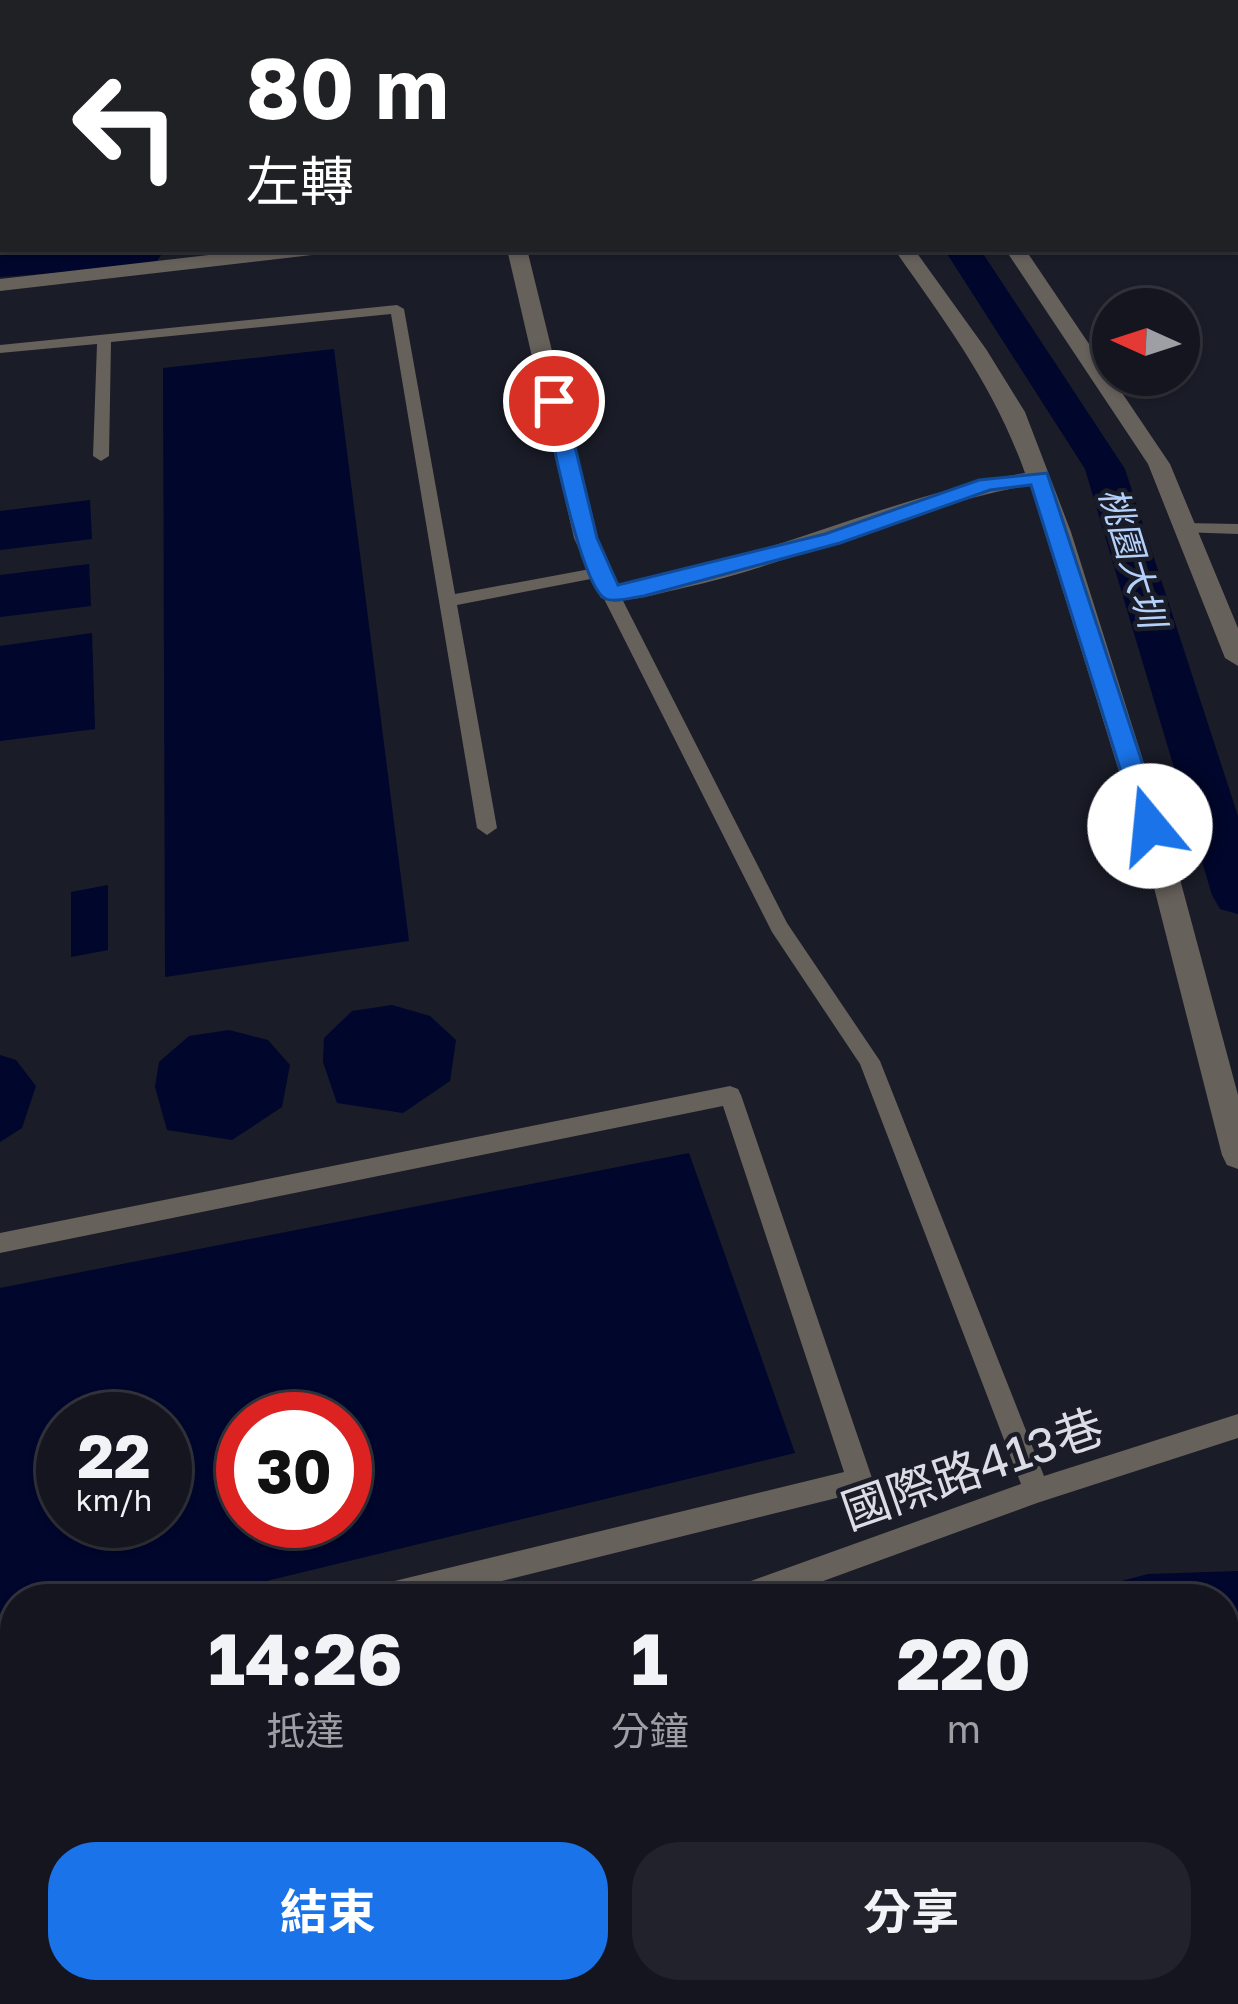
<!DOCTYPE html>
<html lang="zh-TW">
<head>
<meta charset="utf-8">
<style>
	body { margin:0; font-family:"Golos Text","Noto Sans TC",sans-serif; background:#21222b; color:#f1f3f6; height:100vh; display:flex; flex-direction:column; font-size:45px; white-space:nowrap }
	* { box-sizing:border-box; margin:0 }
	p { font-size:39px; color:#9d9fa4 }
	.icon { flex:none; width:66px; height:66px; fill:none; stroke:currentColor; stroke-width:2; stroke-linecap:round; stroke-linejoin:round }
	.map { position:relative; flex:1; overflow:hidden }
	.side { position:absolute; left:0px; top:1584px; width:1239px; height:420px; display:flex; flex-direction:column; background:#14151e; border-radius:48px 48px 0 0; box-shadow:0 3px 9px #0004,0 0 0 3px #33343c }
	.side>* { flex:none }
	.hud { position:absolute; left:0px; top:0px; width:1239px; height:252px; box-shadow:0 3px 9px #0004,0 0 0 3px #33343c; background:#202124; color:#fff; overflow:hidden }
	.needle { width:78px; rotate:273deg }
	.tools { position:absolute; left:1092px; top:288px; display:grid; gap:24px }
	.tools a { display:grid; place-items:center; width:108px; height:108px; border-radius:50%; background:#14151e; box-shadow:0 3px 9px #0004,0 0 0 3px #33343c; font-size:60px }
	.speed { position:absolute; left:36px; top:1392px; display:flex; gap:24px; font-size:60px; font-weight:700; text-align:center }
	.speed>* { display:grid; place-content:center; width:156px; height:156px; border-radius:50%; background:#14151e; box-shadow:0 3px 9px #0004,0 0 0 3px #33343c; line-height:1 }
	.speed small { font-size:30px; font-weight:400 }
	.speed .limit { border:18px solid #d22; background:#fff; color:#111 }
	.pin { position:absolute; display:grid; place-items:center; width:102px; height:102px; color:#fff; margin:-51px; border:6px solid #fff; border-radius:50%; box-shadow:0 3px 12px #0007 }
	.me { position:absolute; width:132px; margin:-66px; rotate:343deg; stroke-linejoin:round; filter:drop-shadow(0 0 9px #0008) }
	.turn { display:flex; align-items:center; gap:42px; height:252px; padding:0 48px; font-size:54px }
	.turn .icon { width:156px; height:156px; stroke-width:2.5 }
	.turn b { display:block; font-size:84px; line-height:102px }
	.eta { display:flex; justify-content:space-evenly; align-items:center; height:204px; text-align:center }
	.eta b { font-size:72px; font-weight:700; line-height:84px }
	.primary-button { display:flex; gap:24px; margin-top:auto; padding:24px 48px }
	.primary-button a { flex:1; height:138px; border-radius:48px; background:#1a73e8; color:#fff; font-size:48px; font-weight:700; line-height:138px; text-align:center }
	.primary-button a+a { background:#21222b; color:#f1f3f6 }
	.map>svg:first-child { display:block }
</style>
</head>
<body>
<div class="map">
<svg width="1238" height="2004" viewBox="0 0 1238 2004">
	<rect width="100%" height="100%" fill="#1a1c28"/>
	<!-- water -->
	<g fill="#00062c" fill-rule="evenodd">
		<polygon points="334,349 409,941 165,977 163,368"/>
		<polygon points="90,500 92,539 0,550 0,511"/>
		<polygon points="89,564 91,606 0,617 0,575"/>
		<polygon points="92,633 95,729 0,741 0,646"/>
		<polygon points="108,885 108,950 71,957 71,892"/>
		<polygon points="392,1005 430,1016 456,1040 450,1081 403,1113 337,1103 323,1062 324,1038 352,1011"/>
		<polygon points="229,1030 268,1040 290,1065 282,1107 232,1140 167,1130 155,1087 159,1062 189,1036"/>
		<polygon points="0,1055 16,1060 36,1086 22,1128 0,1142"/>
		<path d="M689,1153L795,1453L192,1599H15V1642L0,1645V1288ZM63,1419H165V1521H63ZM345,1419V1521H243V1419Z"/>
		<polygon points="1238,1571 1238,1718 1224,1717 1224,1599 1054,1599 1148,1574"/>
		<polygon points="15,1928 15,1989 343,1989 308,2004 0,2004 0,1933"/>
	</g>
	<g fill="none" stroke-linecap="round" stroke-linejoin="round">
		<!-- canal -->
		<g fill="#00062c" fill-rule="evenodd">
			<polygon points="771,0 800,0 802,3 772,3"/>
			<polygon points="944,249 980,249 1125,469 1238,816 1238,914 1220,909 1212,895 1085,469"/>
		</g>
		<!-- river -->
		<g fill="#00062c" fill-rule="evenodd">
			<rect x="1236" y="73" width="2" height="32"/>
			<polygon points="0,241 3,249 165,249 157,261 136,267 0,277"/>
		</g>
		<!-- service -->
		<g fill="#67615c" fill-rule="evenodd">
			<polygon points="397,305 404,309 455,594 601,567 609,572 601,577 457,605 497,828 487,835 477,828 391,314 111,342 109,456 101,461 93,456 97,344 0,353 0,345"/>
			<polygon points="1185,523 1238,524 1238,534 1179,532 1177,528"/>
			<polygon points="610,588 619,593 787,923 880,1061 1044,1476 1238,1414 1238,1438 1037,1503 774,1599 724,1599 728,1590 737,1586 1021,1484 860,1064 772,932 601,593"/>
			<polygon points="730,1086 738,1089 741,1095 873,1481 869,1490 429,1599 361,1599 365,1590 374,1586 844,1472 723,1106 0,1253 0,1233"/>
			<polygon points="15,1672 15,1700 0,1704 0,1676"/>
			<polygon points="15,1801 15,1829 0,1833 0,1805"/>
			<polygon points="1224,1806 1238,1808 1238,1836 1224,1834"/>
			<polygon points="505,1989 559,1989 555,2000 545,2004 491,2004 495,1993"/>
		</g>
		<!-- minor -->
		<g fill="#67615c" fill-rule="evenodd">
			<polygon points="725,0 741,0 743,3 727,3"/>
			<polygon points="261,249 322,249 312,255 0,291 0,279"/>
			<path d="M507,249H527L598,538L618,584C759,564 886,496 1025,473C994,386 946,323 894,249H914L986,349L1025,412L1071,532L1177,868L1238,1095V1169L1227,1165L1222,1155L1149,868L1030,485C912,506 801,562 683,588C659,593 626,605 601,598L574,538Z"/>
			<polygon points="1005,249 1025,249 1170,464 1238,628 1238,666 1225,658 1148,464"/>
		</g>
	</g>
	<!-- route -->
	<path fill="#1a73e8" stroke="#114b97" stroke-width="3" d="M554,395L564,401L597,538L618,585L825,534L979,480L1047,473L1163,826L1159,833H1141L1138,826L1031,485L990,490L840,543L644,596C633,597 615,603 606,599C581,589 551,432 544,401Z"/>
	<g text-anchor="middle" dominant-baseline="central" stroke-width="9" stroke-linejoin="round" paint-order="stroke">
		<!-- far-water labels -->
		<g font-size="36" font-style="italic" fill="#b4d1fc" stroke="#1a1c28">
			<text transform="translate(1133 557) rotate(73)">桃園大圳</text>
		</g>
		<!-- near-street labels -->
		<g font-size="48" fill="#dbdce5" stroke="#1a1c28">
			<text transform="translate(972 1468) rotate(-19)">國際路413巷</text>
		</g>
	</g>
</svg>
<div class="tools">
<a><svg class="needle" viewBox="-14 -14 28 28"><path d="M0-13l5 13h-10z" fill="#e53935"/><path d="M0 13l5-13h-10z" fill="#9d9fa4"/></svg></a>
</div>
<div class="speed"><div>22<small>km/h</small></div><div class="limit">30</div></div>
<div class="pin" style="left:554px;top:401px;background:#d93025"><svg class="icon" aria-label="arrive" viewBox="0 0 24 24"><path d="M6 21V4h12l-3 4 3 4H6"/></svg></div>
<svg class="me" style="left:1150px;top:826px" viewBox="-20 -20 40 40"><circle r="19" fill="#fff"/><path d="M0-13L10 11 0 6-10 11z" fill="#1a73e8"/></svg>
<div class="hud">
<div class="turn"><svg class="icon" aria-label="left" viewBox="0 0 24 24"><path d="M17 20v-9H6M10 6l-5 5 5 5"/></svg><div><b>80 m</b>左轉</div></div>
</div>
<section class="side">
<div class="eta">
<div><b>14:26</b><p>抵達</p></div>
<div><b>1</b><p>分鐘</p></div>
<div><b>220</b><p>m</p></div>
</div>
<div class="primary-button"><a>結束</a><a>分享</a></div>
</section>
</div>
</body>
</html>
